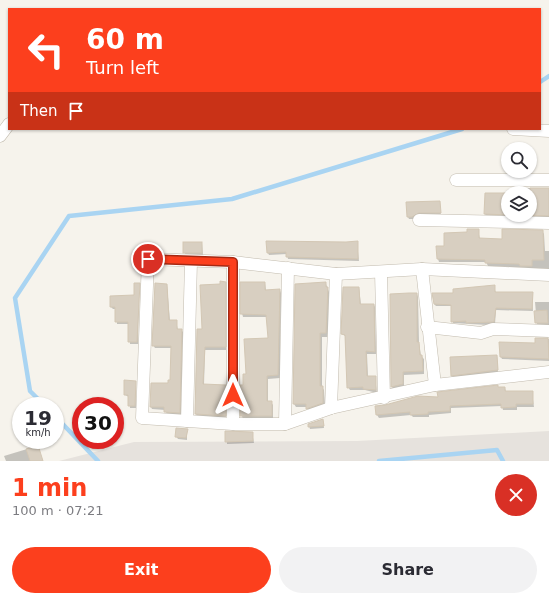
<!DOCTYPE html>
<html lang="en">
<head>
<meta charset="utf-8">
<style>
	body { margin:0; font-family:"DejaVu Sans",sans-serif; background:#f2f2f3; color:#2b2b33; height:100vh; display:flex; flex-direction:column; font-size:15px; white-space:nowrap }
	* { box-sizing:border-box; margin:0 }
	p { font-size:13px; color:#7c7c81 }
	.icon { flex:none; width:22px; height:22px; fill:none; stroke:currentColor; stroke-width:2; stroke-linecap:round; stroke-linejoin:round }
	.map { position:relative; height:461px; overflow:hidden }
	.details { display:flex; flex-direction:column; background:#fff; flex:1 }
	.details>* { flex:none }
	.hud { position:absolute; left:8px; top:8px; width:533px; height:122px; border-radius:0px; box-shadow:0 1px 3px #0004; background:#fc3f1d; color:#fff; overflow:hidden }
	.tools { position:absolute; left:501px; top:142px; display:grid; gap:8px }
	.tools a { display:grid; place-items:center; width:36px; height:36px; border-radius:50%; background:#fff; box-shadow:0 1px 3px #0004; font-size:20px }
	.speed { position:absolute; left:12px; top:397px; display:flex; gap:8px; font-size:20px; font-weight:700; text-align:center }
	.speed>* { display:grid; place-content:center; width:52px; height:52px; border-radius:50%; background:#fff; box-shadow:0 1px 3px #0004; line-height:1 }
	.speed small { font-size:10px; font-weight:400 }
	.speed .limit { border:6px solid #d22; background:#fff; color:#111 }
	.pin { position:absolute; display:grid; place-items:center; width:34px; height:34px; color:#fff; margin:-17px; border:2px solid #fff; border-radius:50%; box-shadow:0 1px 4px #0007 }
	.me { position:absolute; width:44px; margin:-22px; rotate:0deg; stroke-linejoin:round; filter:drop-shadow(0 0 3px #0008) }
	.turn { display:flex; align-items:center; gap:14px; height:84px; padding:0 12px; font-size:18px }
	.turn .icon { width:52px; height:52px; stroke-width:2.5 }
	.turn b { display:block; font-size:28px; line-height:34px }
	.then { display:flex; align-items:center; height:38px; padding:0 12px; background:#0003; gap:8px; font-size:15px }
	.round { display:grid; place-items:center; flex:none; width:42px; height:42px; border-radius:21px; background:#f2f2f3 }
	.overview { display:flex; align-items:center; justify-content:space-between; height:68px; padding:0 12px }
	h1 { font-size:24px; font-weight:800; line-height:30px; color:#fc3f1d }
	.button { display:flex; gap:8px; margin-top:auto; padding:8px 12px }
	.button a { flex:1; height:46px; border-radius:24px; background:#fc3f1d; color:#fff; font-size:16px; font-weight:800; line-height:46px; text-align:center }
	.button a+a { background:#f2f2f3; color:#2b2b33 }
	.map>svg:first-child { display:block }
</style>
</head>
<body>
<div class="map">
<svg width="549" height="461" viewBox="0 0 549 461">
	<rect width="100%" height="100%" fill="#f6f3ec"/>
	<!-- industrial -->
	<polygon fill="#e6e2dd" points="549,431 549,461 59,461 134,442 357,441"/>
	<!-- shadow -->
	<g fill="#0003">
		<polygon points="512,148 525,148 526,149 512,149"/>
		<polygon points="513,171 529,171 529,175 515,175"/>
		<polygon points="521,188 549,188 549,218 487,217 485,214 508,194 508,215 530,215 530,193 521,193"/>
		<polygon points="439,202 441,215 414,219 409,219 408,217 407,203"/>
		<polygon points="478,230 480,239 503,240 542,231 544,234 545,251 549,251 549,269 488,266 486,262 439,262 438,259 445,247 468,233"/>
		<polygon points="357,242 359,261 288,259 287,254 269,255 268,253"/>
		<polygon points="202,243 203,255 186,255 184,252"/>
		<polygon points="225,283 226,285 226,350 205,350 204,385 225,386 226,418 197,416 196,414 203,330 221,285"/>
		<polygon points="265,283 266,290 280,290 281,293 280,378 268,379 268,402 271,402 273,405 273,419 243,419 242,416 242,386 244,386 247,375 269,339 268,317 243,317 242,313"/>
		<polygon points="139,284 138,344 130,344 129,324 117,324 116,309 113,309 111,307 135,296"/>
		<polygon points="326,284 329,292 328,337 322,337 322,387 324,390 325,406 309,412 307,407 296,407 294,404"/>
		<polygon points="167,285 170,321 176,321 178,330 181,330 183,332 181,415 167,414 165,410 152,409 151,407 171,381 172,348 155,348 153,345"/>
		<polygon points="494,287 496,293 532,293 533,311 496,310 495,324 488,325 453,323 452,306 436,306 434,304 454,294"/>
		<polygon points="359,288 361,305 374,305 375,307 376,354 367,354 368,377 375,377 377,393 365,390 350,390 348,387 345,336 342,333"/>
		<polygon points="417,294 418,297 419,343 421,356 424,359 424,374 404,375 404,388 394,390 392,387 391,295"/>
		<polygon points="535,302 549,302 549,326 537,325"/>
		<polygon points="536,339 549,339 549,361 502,359 501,357 536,344"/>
		<polygon points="497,356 498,372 453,378 452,375"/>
		<polygon points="135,382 136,408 130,408 129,397 125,395"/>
		<polygon points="498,388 505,388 506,392 532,392 534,407 517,407 517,410 503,410 502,406 451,408 451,413 429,415 429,417 413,417 411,415 379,418 377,415 376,407"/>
		<polygon points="323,420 324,428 310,429 309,426"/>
		<polygon points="187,429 187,440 178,439 176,436"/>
		<polygon points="226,432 252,432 254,443 227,444"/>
		<polygon points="37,446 42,461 6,461 4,456"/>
	</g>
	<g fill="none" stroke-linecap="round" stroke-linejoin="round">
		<!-- stream -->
		<g stroke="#a9d4f2" stroke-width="4.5">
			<polyline points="540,82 549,76"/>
			<polyline points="45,406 30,391 15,298 69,216 232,199 462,129"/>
			<polyline points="55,416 98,461"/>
			<polyline points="379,461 497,450 503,461"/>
		</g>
	</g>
	<!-- building -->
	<g fill="#d8cfc1" stroke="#d3c7b4">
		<polygon points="530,188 549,188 549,216 527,215 530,215"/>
		<polygon points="485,193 508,193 508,215 484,214"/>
		<polygon points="440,201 441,213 419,213 412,217 407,217 406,202"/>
		<polygon points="467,229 479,229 479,238 502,239 502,229 543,230 544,260 532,260 532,266 520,266 519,264 485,263 485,260 437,259 436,246 444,246 444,233 467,232"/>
		<polygon points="266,241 346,242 358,241 358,259 286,257 286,252 267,253"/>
		<rect x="183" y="242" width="19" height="11"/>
		<polygon points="220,281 226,282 226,347 205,347 203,384 226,385 226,416 195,414 197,329 202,329 200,285 220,284"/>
		<polygon points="240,282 265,282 265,290 280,289 278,375 267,376 267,401 272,401 272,416 240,416 240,385 243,385 243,374 246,374 244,339 268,338 266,315 240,314"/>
		<polygon points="326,282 326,287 328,287 326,333 320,333 320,386 323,386 323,403 306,409 306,404 293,404 295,284"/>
		<polygon points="134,283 140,283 137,342 128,342 128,322 115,322 115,307 110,307 110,296 134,295"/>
		<polygon points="155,283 167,284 169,320 177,320 177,329 182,329 180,413 164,412 164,407 150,407 151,383 168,383 168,380 170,380 171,346 152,346"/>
		<polygon points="495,285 495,292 533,292 532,309 496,308 494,322 466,323 466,321 451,322 451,305 434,304 432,293 453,293 453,289"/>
		<polygon points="343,287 359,287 360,304 374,304 375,352 366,351 367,376 376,376 376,390 363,389 363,387 347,388 345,335 341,334"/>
		<polygon points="409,293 417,293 417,342 419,342 420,355 422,355 423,371 403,372 403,384 391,387 390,294"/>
		<polygon points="547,310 548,323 535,323 534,311"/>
		<polygon points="535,338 548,338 549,359 500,357 499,342 535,343"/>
		<polygon points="497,355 498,370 451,376 450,357"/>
		<polygon points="124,380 136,381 135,406 128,406 128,395 124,395"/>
		<polygon points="498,385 498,387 505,387 505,391 533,391 533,404 516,404 516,407 501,408 501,404 450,406 450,411 428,412 428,414 410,415 410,412 376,415 375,406 385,405 418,396 438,397 437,392"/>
		<polygon points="323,419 324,426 308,427 308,424"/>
		<polygon points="176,428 188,429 186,438 175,437"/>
		<polygon points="225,431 253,432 253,441 225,442"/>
		<polygon points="38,445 43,461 30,461 26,449"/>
	</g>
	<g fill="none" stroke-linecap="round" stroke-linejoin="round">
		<!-- minor casing -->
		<g stroke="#c2bbae" stroke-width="13">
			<g id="minor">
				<polyline points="513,129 549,131"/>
				<polyline points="0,136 9,124"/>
				<polyline points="456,180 549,180"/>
				<polyline points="419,220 549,223"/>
				<polyline points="233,262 233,424"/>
				<polyline points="422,269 435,385"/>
				<polyline points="381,272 384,398"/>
				<polyline points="549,275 422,269 336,274 233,262 148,259 142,418 233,424 285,424 331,408 435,385 549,372"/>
				<polyline points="427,327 481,333 493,329 549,331"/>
				<polyline points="331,408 336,274"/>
				<polyline points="187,421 191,261"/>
				<polyline points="285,424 288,268"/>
			</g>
		</g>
		<!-- minor -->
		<use href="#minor" stroke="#fff" stroke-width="12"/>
	</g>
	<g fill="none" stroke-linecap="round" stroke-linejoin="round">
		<!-- route casing -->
		<g stroke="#a42913" stroke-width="10">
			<polyline id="route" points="148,259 233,262 233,395"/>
		</g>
		<!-- route -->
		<use href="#route" stroke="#fc3f1d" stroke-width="7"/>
	</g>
</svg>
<div class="tools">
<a><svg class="icon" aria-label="search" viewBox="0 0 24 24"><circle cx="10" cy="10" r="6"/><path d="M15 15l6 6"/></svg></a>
<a><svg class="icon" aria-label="layers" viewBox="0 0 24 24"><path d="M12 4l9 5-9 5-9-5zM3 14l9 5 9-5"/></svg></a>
</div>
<div class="speed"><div>19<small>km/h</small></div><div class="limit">30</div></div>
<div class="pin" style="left:148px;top:259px;background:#d93025"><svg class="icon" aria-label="arrive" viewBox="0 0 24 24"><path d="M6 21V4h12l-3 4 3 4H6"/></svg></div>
<svg class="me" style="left:233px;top:395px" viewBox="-20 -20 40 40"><path d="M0-17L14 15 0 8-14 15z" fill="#fc3f1d" stroke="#fff" stroke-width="4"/></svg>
<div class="hud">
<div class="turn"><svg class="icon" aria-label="left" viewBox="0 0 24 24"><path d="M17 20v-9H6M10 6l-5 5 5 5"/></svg><div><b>60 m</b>Turn left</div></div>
<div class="then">Then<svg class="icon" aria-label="arrive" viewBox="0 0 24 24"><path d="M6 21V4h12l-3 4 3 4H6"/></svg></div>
</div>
</div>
<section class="details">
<div class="overview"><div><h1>1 min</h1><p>100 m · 07:21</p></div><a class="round" style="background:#d93025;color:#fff"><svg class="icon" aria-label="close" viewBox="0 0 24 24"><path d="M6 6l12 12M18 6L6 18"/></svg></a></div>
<div class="button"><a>Exit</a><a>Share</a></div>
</section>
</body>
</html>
